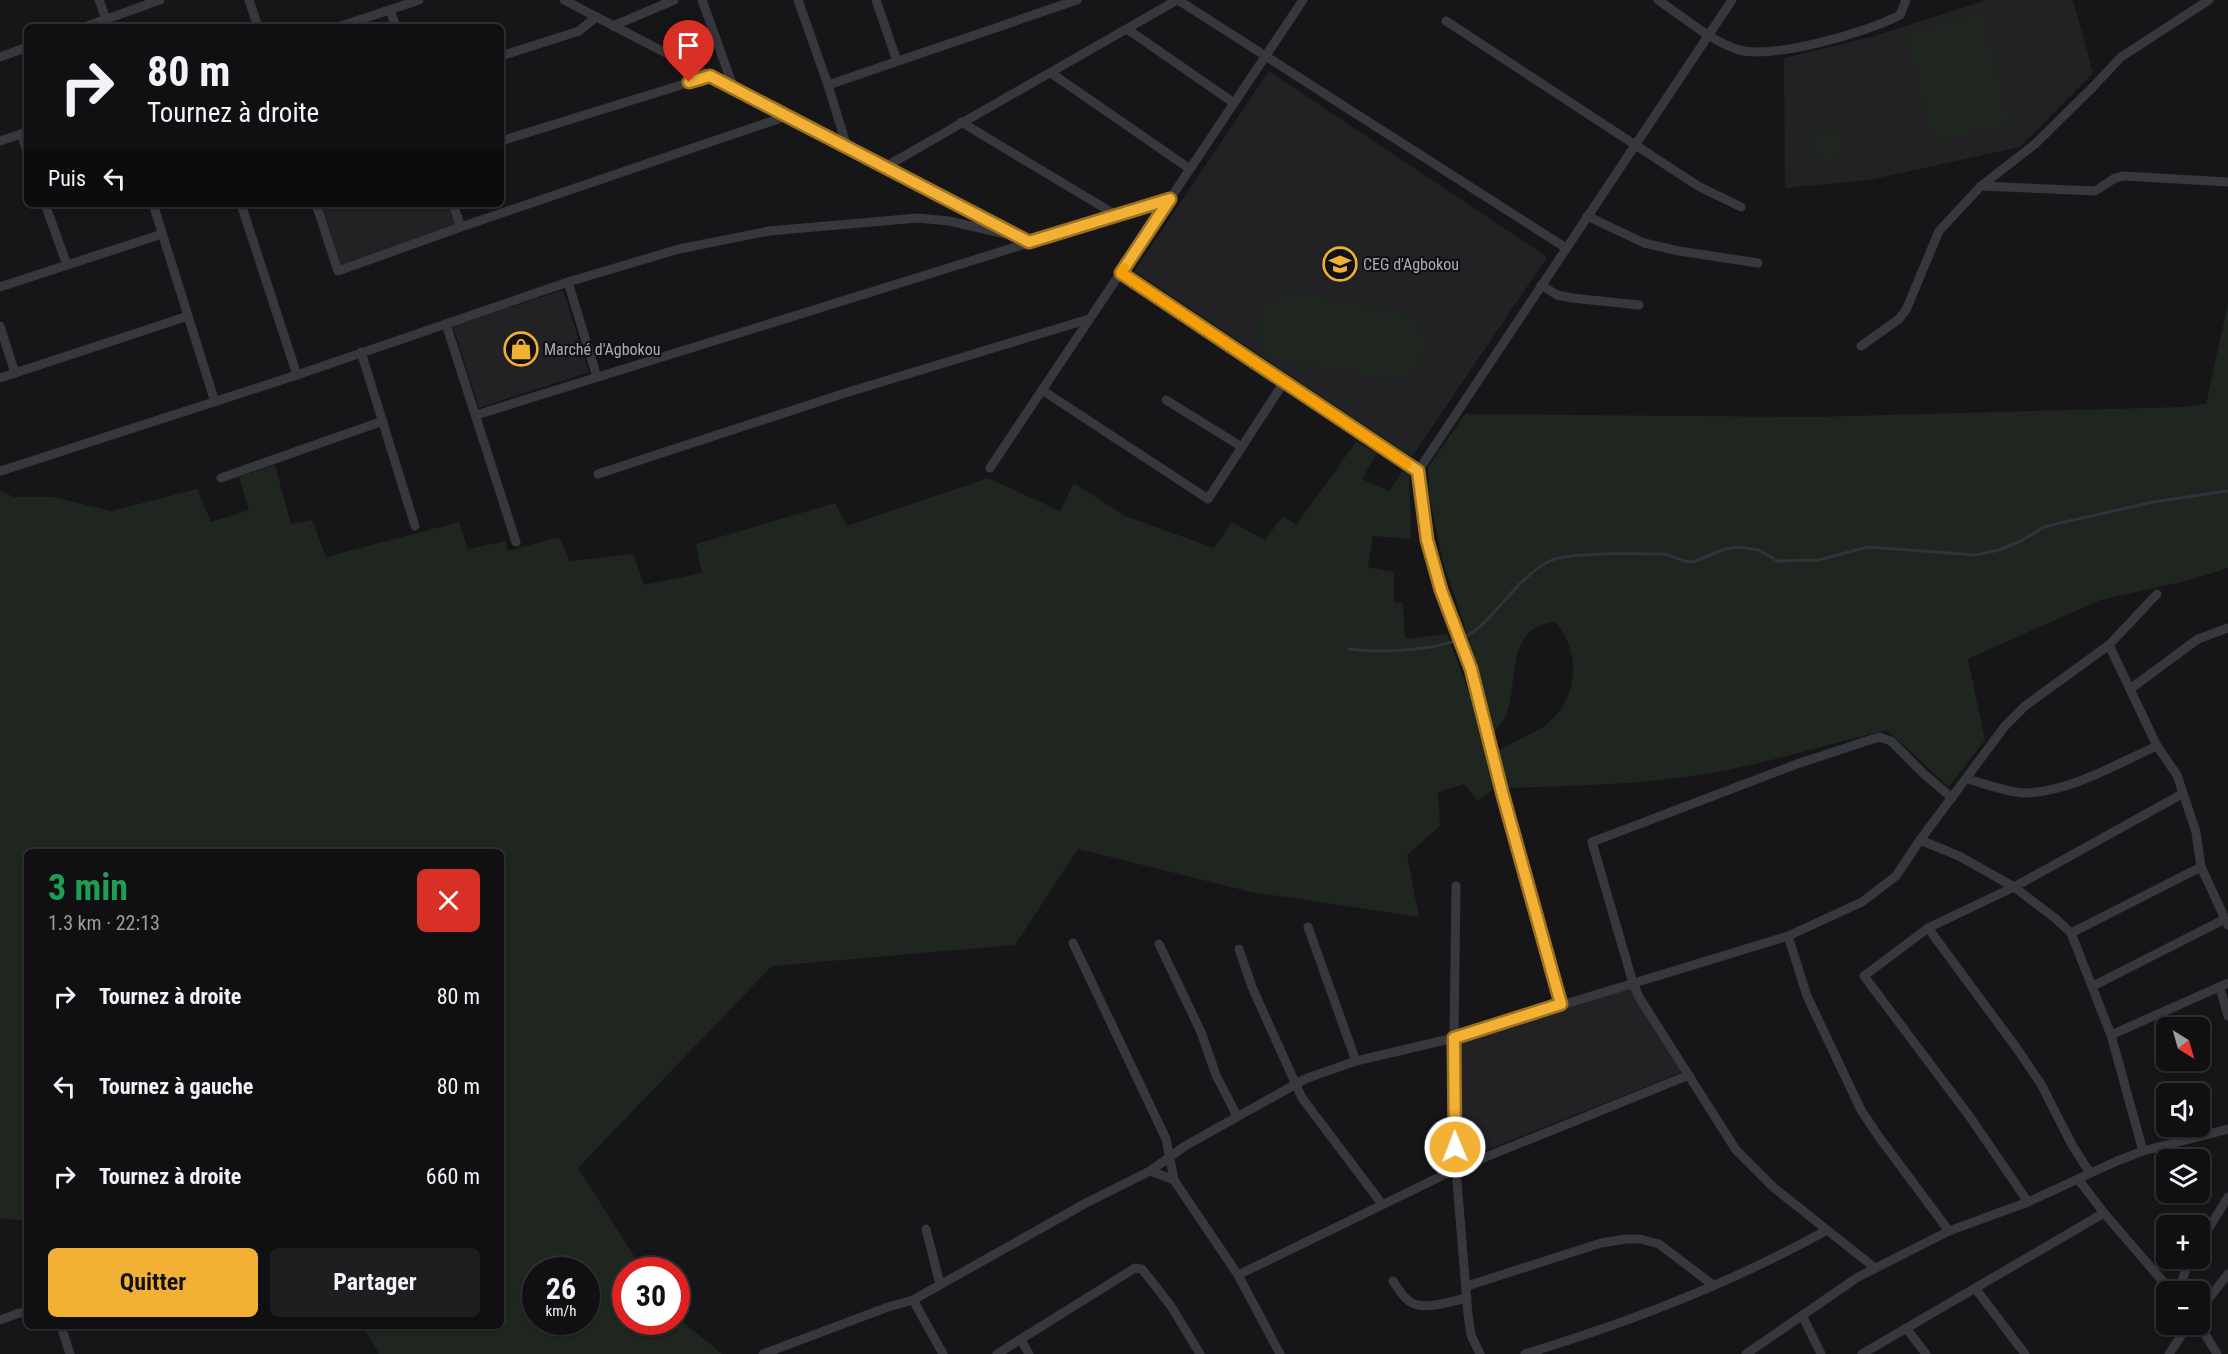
<!DOCTYPE html>
<html lang="fr">
<head>
<meta charset="utf-8">
<style>
	body { margin:0; font-family:"Roboto Condensed",sans-serif; background:#1e1e20; color:#f1f3f6; height:100vh; display:flex; flex-direction:column; font-size:22px; white-space:nowrap }
	* { box-sizing:border-box; margin:0 }
	p { font-size:20px; color:#9c9d9f }
	.icon { flex:none; width:33px; height:33px; fill:none; stroke:currentColor; stroke-width:2; stroke-linecap:round; stroke-linejoin:round }
	.map { position:relative; flex:1; overflow:hidden }
	.sheet { position:absolute; left:24px; top:849px; width:480px; height:480px; display:flex; flex-direction:column; background:#101012; border-radius:9px; box-shadow:0 2px 4px #0004,0 0 0 2px #303032 }
	.sheet>* { flex:none }
	.guide { position:absolute; left:24px; top:24px; width:480px; height:183px; border-radius:9px; box-shadow:0 2px 4px #0004,0 0 0 2px #303032; background:#101012; color:#f1f3f6; overflow:hidden }
	.needle { width:39px; rotate:143deg }
	.controls { position:absolute; left:2156px; top:1017px; display:grid; gap:12px }
	.controls a { display:grid; place-items:center; width:54px; height:54px; border-radius:9px; background:#101012; box-shadow:0 2px 4px #0004,0 0 0 2px #303032; font-size:30px }
	.speed { position:absolute; left:522px; top:1257px; display:flex; gap:12px; font-size:30px; font-weight:700; text-align:center }
	.speed>* { display:grid; place-content:center; width:78px; height:78px; border-radius:50%; background:#101012; box-shadow:0 2px 4px #0004,0 0 0 2px #303032; line-height:1 }
	.speed small { font-size:15px; font-weight:400 }
	.speed .limit { border:9px solid #d22; background:#fff; color:#111 }
	.pin { position:absolute; display:grid; place-items:center; width:51px; height:51px; color:#fff; margin:-62px -26px; border-radius:50% 50% 50% 0; rotate:-45deg; box-shadow:0 0 6px #0007 }
	.pin .icon { rotate:45deg }
	.me { position:absolute; width:66px; margin:-33px; rotate:359deg; stroke-linejoin:round; filter:drop-shadow(0 0 4px #0008) }
	.turn { display:flex; align-items:center; gap:21px; height:126px; padding:0 24px; font-size:27px }
	.turn .icon { width:78px; height:78px; stroke-width:2.5 }
	.turn b { display:block; font-size:42px; line-height:51px }
	.then { display:flex; align-items:center; height:57px; padding:0 24px; background:#0003; gap:12px; font-size:22px }
	.round { display:grid; place-items:center; flex:none; width:63px; height:63px; border-radius:9px; background:#1e1e20 }
	.headline { display:flex; align-items:center; justify-content:space-between; height:102px; padding:0 24px }
	h1 { font-size:36px; font-weight:700; line-height:45px; color:#1e9e55 }
	.cta { display:flex; gap:12px; margin-top:auto; padding:12px 24px }
	.cta a { flex:1; height:69px; border-radius:9px; background:#f2b134; color:#111; font-size:24px; font-weight:700; line-height:69px; text-align:center }
	.cta a+a { background:#1e1e20; color:#f1f3f6 }
	ul { padding:0; list-style:none }
	li { display:flex; align-items:center; gap:18px; height:90px; padding:0 24px }
	li div { flex:1 }
	li b { display:block; font-size:22px }
	li em { font-style:normal }
	.map>svg:first-child { display:block }
</style>
</head>
<body>
<div class="map">
<svg width="2228" height="1354" viewBox="0 0 2228 1354">
	<rect width="100%" height="100%" fill="#161618"/>
	<!-- built -->
	<g fill="#222225">
		<polygon points="1987,0 2073,0 2093,73 2020,147 1869,180 1785,188 1784,58 1871,37"/>
		<polygon points="1269,71 1547,257 1412,457 1134,271"/>
		<polygon points="321,204 453,204 459,224 342,268"/>
		<polygon points="563,290 589,372 479,408 453,326"/>
		<polygon points="1630,986 1682,1072 1464,1159 1460,1039"/>
	</g>
	<!-- green -->
	<g fill="#1e261f" fill-rule="evenodd">
		<polygon points="1983,12 2011,124 1933,144 1905,32"/>
		<circle cx="1828" cy="145" r="16"/>
		<path d="M1292,292L1405,313C1439,337 1427,376 1387,380L1272,359C1245,333 1255,299 1292,292Z"/>
		<path d="M2228,304V568L2190,580L2100,600L1968,659L1985,740L1949,787L1887,730C1834,743 1781,759 1727,770C1657,784 1580,786 1508,788L1497,752C1510,743 1524,738 1538,730C1578,706 1584,655 1555,622C1493,628 1530,707 1492,733L1471,645L1443,562L1429,494L1428,467L1465,414L1812,417L2184,407L2206,404Z"/>
		<path d="M1356,442L1377,453L1362,479L1389,491L1402,472L1409,473L1411,539L1373,536L1368,567L1394,572V602L1403,603L1405,639L1447,634L1469,692L1493,790L1477,801L1464,784L1438,792L1440,826L1407,855L1419,917L1251,892L1078,849L1015,945L772,966L578,1168L643,1270H626V1322H676L677,1317L722,1354H379L363,1326H501V852H27V1221L0,1218V490L13,497H53L111,511L197,489L211,522L249,510L239,477L275,465L291,524L312,520L326,557L459,522L468,549L505,541L508,551L559,537L570,561L633,554L644,585L702,573L696,544L835,503L847,526L988,478L1060,511L1074,483L1125,516L1214,548L1232,522L1265,540L1283,516L1296,525ZM586,1270V1322H536V1270Z"/>
	</g>
	<g fill="none" stroke-linecap="round" stroke-linejoin="round">
		<!-- stream -->
		<path stroke="#2c353c" stroke-width="3" d="M1349,649C1380,653 1444,651 1470,634C1480,628 1489,618 1497,609C1512,592 1530,570 1552,560C1570,553 1630,553 1652,554H1665L1684,561L1693,562L1725,549L1737,547L1759,550L1777,561L1818,560L1868,547L1976,555L1999,550L2021,541L2044,527L2060,523L2153,502L2228,491"/>
		<!-- minor -->
		<g stroke="#37383d" stroke-width="9">
			<polyline points="99,0 109,27"/>
			<polyline points="249,0 258,27"/>
			<polyline points="564,0 1006,230"/>
			<polyline points="702,0 734,89"/>
			<polyline points="798,0 828,85 847,147"/>
			<polyline points="876,0 897,61"/>
			<polyline points="1178,0 1566,248"/>
			<path d="M1658,0C1682,16 1708,39 1736,49C1770,61 1868,32 1900,15L1906,0"/>
			<polyline points="390,10 396,27"/>
			<polyline points="1446,21 1698,186 1741,207"/>
			<polyline points="613,26 674,0"/>
			<polyline points="84,27 160,0"/>
			<polyline points="338,27 419,0"/>
			<polyline points="1127,29 1234,103"/>
			<polyline points="501,56 579,31 596,17"/>
			<polyline points="0,57 27,47"/>
			<polyline points="1051,73 1190,169"/>
			<polyline points="828,85 1077,0"/>
			<polyline points="961,122 1116,215"/>
			<polyline points="21,134 27,151"/>
			<polyline points="0,141 27,132"/>
			<polyline points="501,141 710,76"/>
			<polyline points="885,167 1177,0"/>
			<polyline points="1981,186 2095,191 2115,178 2124,176 2228,182"/>
			<polyline points="45,204 67,265"/>
			<polyline points="153,204 215,402"/>
			<polyline points="241,204 297,375"/>
			<polyline points="316,204 338,271 461,227 787,116"/>
			<polyline points="453,204 461,227"/>
			<polyline points="1587,216 1644,243 1679,251 1758,263"/>
			<polyline points="1121,273 1418,471"/>
			<polyline points="568,282 597,377"/>
			<polyline points="1541,285 1557,295 1572,298 1639,305"/>
			<polyline points="0,287 162,234"/>
			<polyline points="446,324 516,542"/>
			<polyline points="0,326 15,373"/>
			<polyline points="1861,346 1899,319 1906,310 1939,231 1981,186 2035,144 2092,88 2121,57 2209,0"/>
			<polyline points="361,352 415,526"/>
			<polyline points="0,378 188,316"/>
			<polyline points="1042,390 1208,499 1284,382"/>
			<polyline points="1166,400 1242,447"/>
			<polyline points="476,415 1170,199"/>
			<polyline points="990,468 1303,0"/>
			<polyline points="1,471 297,375 568,282 679,249 769,231 918,218 949,221 1019,237"/>
			<polyline points="598,474 842,394 1089,319"/>
			<polyline points="221,478 383,421"/>
			<polyline points="2109,645 2157,746 2177,775 2196,832 2201,867 2228,925"/>
			<polyline points="2130,689 2198,639 2228,628"/>
			<path d="M1967,779C1983,783 2009,793 2026,793C2072,791 2116,764 2157,746"/>
			<polyline points="1920,840 1959,856 2014,887 2055,918 2071,933 2111,1035 2143,1151"/>
			<polyline points="1456,886 1454,1038 1456,1169 1468,1315 1471,1335 1480,1354"/>
			<polyline points="1308,927 1356,1061"/>
			<polyline points="1928,928 2018,1050 2041,1084 2072,1145 2090,1173"/>
			<polyline points="2071,933 2201,867"/>
			<polyline points="1788,936 1807,996 1861,1110 1879,1137 1949,1231"/>
			<polyline points="1073,943 1166,1139 1174,1180"/>
			<polyline points="1159,944 1201,1032 1216,1075 1237,1116"/>
			<polyline points="1239,949 1252,987 1302,1098 1382,1204"/>
			<polyline points="2093,986 2225,919"/>
			<polyline points="2220,988 2228,1016"/>
			<polyline points="1561,1004 1502,792 1471,669 1441,589 1427,540 1418,471 1732,0"/>
			<polyline points="2111,1035 2228,983"/>
			<polyline points="1150,1171 1174,1180 1238,1275 1280,1354"/>
			<polyline points="2078,1179 2104,1213 2172,1292"/>
			<polyline points="2028,1202 1970,1117 1864,976 1928,928 2014,887 2182,794"/>
			<polyline points="926,1229 940,1284"/>
			<polyline points="2199,1244 2228,1197"/>
			<polyline points="1875,1268 1773,1187 1736,1150 1639,997 1633,983 1592,842 1797,764 1879,737 1891,741 1924,774 1952,798"/>
			<polyline points="1238,1275 1456,1169 1689,1075"/>
			<path d="M1393,1281C1398,1288 1402,1296 1409,1301C1423,1312 1451,1301 1467,1298"/>
			<polyline points="1467,1286 1601,1243 1626,1239 1640,1239 1659,1244 1713,1285"/>
			<polyline points="1975,1288 2025,1354"/>
			<polyline points="2178,1292 2190,1258"/>
			<polyline points="913,1300 943,1354"/>
			<polyline points="2199,1311 2228,1274"/>
			<polyline points="1802,1315 1821,1354"/>
			<polyline points="0,1320 19,1313 27,1313"/>
			<polyline points="2199,1324 2217,1354"/>
			<polyline points="61,1326 70,1354"/>
			<polyline points="1906,1328 1926,1354"/>
			<polyline points="1021,1340 1029,1354"/>
			<polyline points="763,1354 888,1307 913,1300 1086,1203 1150,1171 1185,1146 1305,1079 1356,1061 1454,1038 1788,936 1862,902 1896,876 1920,840 2005,726 2025,706 2109,645 2157,594"/>
			<polyline points="997,1354 1135,1268 1142,1269 1171,1306 1200,1354"/>
			<path d="M1525,1354C1627,1323 1734,1282 1827,1230"/>
			<polyline points="1746,1354 1858,1277 1949,1231 2028,1202 2117,1161 2143,1151 2228,1129"/>
			<polyline points="1862,1354 2104,1213"/>
			<polyline points="2169,1354 2189,1324"/>
		</g>
	</g>
	<g fill="none" stroke-linecap="round" stroke-linejoin="round">
		<!-- route casing -->
		<g stroke="#9d7322" stroke-width="15">
			<polyline id="route" points="689,82 710,76 1029,242 1170,199 1121,273 1418,471 1427,540 1441,590 1471,669 1502,792 1561,1004 1454,1038 1455,1147"/>
		</g>
		<!-- route -->
		<use href="#route" stroke="#f2b134" stroke-width="10"/>
		<!-- slow -->
		<polyline stroke="#f59e0b" stroke-width="10" points="1124,268 1121,273 1407,464"/>
	</g>
	<!-- icons -->
	<defs>
		<g id="university-ring" transform="scale(1.725)"><circle r="9.5" fill="#111113" stroke="#f2b134" stroke-width="1.5"/><path d="M0-5L7-2L0 1L-7-2ZM-4 1L0 2.5L4 1V4Q0 6-4 4Z" fill="#f2b134"/></g>
		<g id="shop-ring" transform="scale(1.725)"><circle r="9.5" fill="#111113" stroke="#f2b134" stroke-width="1.5"/><path d="M-5-2.5h2.3a2.7 3.5 0 0 1 5.4 0H5L5.5 6h-11ZM-1.5-2.5h3a1.5 2.3 0 0 0-3 0Z" fill="#f2b134"/></g>
	</defs>
	<g fill-rule="evenodd">
		<use href="#university-ring" x="1340" y="264"/>
		<use href="#shop-ring" x="521" y="349"/>
	</g>
	<g text-anchor="middle" dominant-baseline="central" stroke-width="4.5" stroke-linejoin="round" paint-order="stroke">
		<!-- poi labels -->
		<g font-size="16" fill="#a8adb8" stroke="#111113" text-anchor="start">
			<text x="1363" y="264">CEG d'Agbokou</text>
			<text x="544" y="349">Marché d'Agbokou</text>
		</g>
	</g>
</svg>
<div class="controls">
<a><svg class="needle" viewBox="-14 -14 28 28"><path d="M0-13l5 13h-10z" fill="#e53935"/><path d="M0 13l5-13h-10z" fill="#9c9d9f"/></svg></a>
<a><svg class="icon" aria-label="sound" viewBox="0 0 24 24"><path d="M4 9h4l5-4v14l-5-4H4zM17 9q2 3 0 6"/></svg></a>
<a><svg class="icon" aria-label="layers" viewBox="0 0 24 24"><path d="M12 4l9 5-9 5-9-5zM3 14l9 5 9-5"/></svg></a>
<a>+</a>
<a>−</a>
</div>
<div class="speed"><div>26<small>km/h</small></div><div class="limit">30</div></div>
<div class="pin" style="left:689px;top:82px;background:#d93025"><svg class="icon" aria-label="arrive" viewBox="0 0 24 24"><path d="M6 21V4h12l-3 4 3 4H6"/></svg></div>
<svg class="me" style="left:1455px;top:1147px" viewBox="-20 -20 40 40"><circle r="17" fill="#f2b134" stroke="#fff" stroke-width="3"/><path d="M0-11L8 9 0 5-8 9z" fill="#fff"/></svg>
<div class="guide">
<div class="turn"><svg class="icon" aria-label="right" viewBox="0 0 24 24"><path d="M7 20v-9h11M14 6l5 5-5 5"/></svg><div><b>80 m</b>Tournez à droite</div></div>
<div class="then">Puis<svg class="icon" aria-label="left" viewBox="0 0 24 24"><path d="M17 20v-9H6M10 6l-5 5 5 5"/></svg></div>
</div>
<section class="sheet">
<div class="headline"><div><h1>3 min</h1><p>1.3 km · 22:13</p></div><a class="round" style="background:#d93025;color:#fff"><svg class="icon" aria-label="close" viewBox="0 0 24 24"><path d="M6 6l12 12M18 6L6 18"/></svg></a></div>
<ul>
<li><svg class="icon" aria-label="right" viewBox="0 0 24 24"><path d="M7 20v-9h11M14 6l5 5-5 5"/></svg><div><b>Tournez à droite</b></div><em>80 m</em></li>
<li><svg class="icon" aria-label="left" viewBox="0 0 24 24"><path d="M17 20v-9H6M10 6l-5 5 5 5"/></svg><div><b>Tournez à gauche</b></div><em>80 m</em></li>
<li><svg class="icon" aria-label="right" viewBox="0 0 24 24"><path d="M7 20v-9h11M14 6l5 5-5 5"/></svg><div><b>Tournez à droite</b></div><em>660 m</em></li>
</ul>
<div class="cta"><a>Quitter</a><a>Partager</a></div>
</section>
</div>
</body>
</html>
